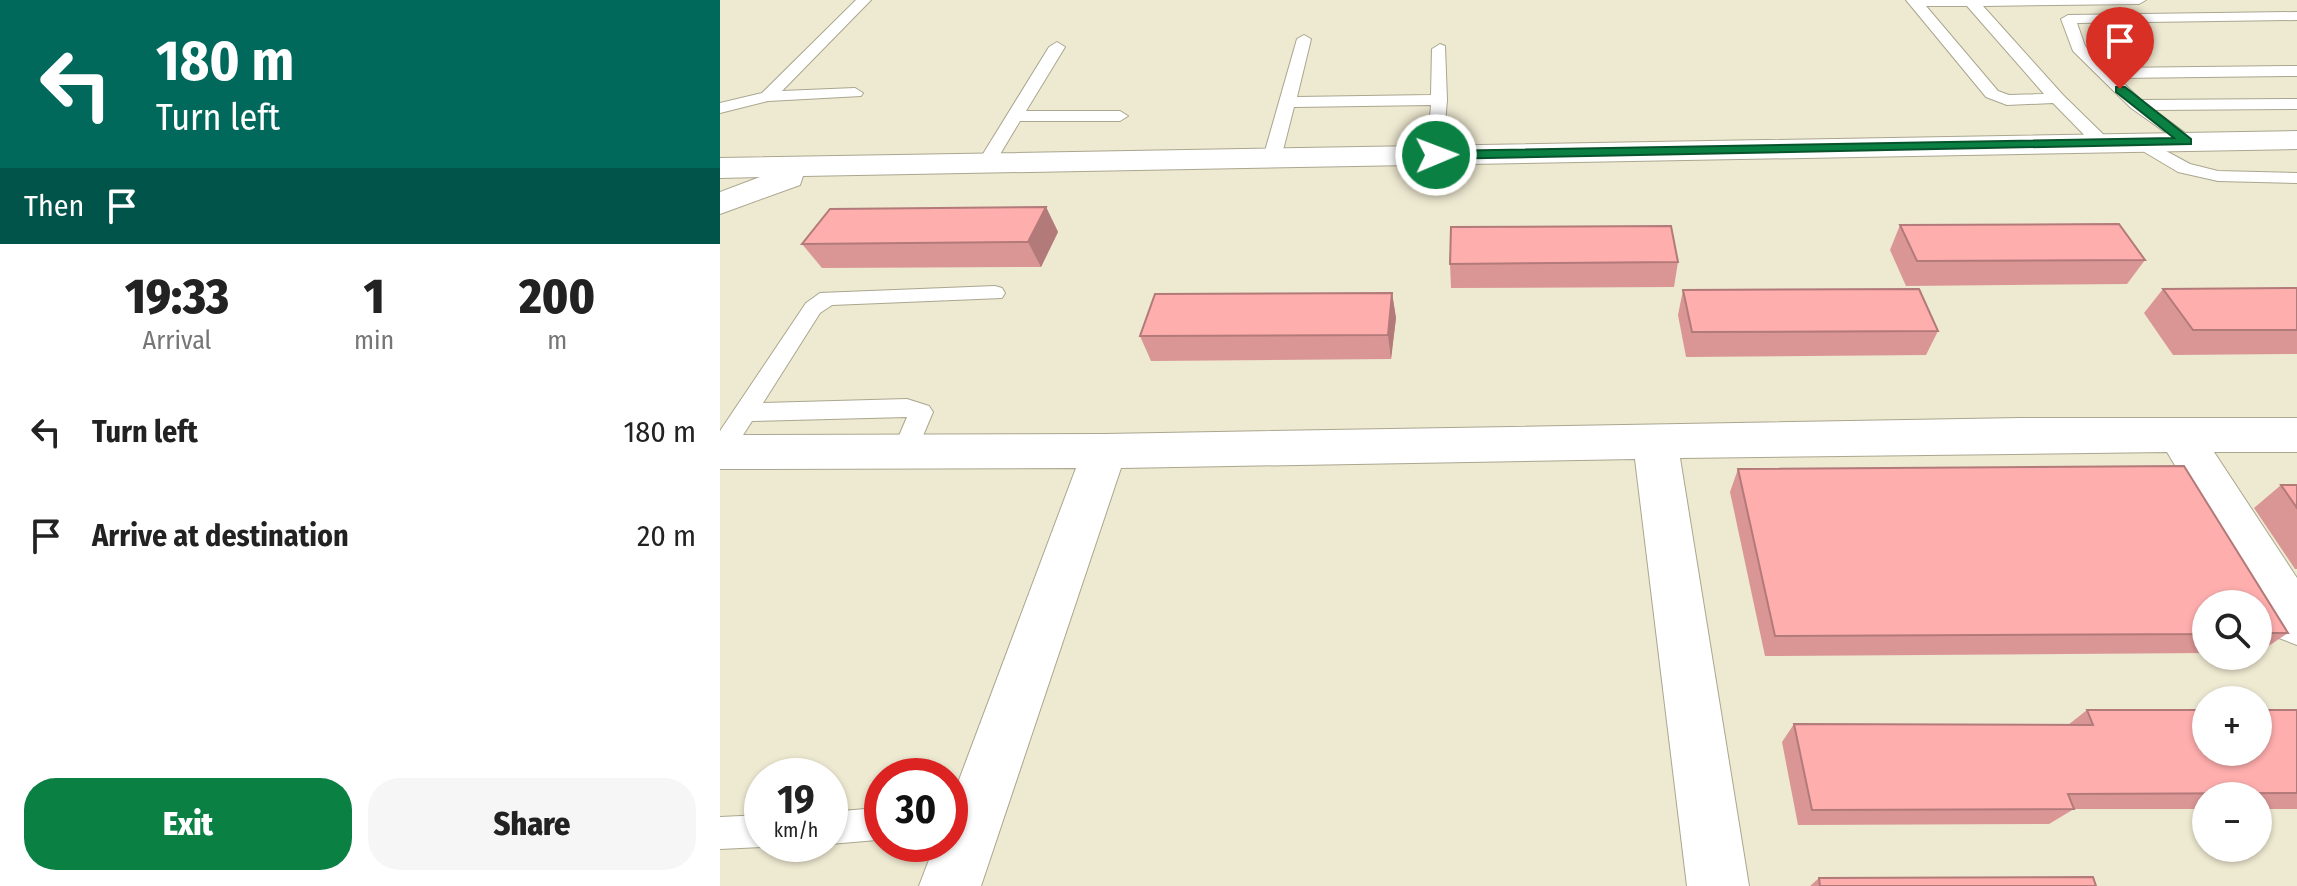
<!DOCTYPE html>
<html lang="en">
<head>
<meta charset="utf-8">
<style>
	body { margin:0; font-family:"Fira Sans Condensed",sans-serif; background:#f6f6f6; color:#222; height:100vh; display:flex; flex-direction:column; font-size:30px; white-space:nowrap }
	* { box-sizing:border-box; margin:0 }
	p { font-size:26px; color:#767676 }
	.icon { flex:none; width:44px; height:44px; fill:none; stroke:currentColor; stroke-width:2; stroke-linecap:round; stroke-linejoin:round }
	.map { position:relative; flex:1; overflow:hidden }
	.drawer { display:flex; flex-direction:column; background:#fff; width:720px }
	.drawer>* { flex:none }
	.hud { background:#00695c; color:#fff; overflow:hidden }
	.tools { position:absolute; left:1472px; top:590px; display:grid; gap:16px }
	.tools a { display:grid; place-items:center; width:80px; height:80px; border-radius:50%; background:#fff; box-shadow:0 2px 6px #0004; font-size:40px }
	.speed { position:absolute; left:24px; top:758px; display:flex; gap:16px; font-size:40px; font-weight:700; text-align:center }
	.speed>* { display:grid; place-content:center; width:104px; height:104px; border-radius:50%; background:#fff; box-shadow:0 2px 6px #0004; line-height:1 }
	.speed small { font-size:20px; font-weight:400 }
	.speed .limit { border:12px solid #d22; background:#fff; color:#111 }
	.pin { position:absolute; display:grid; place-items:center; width:68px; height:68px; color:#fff; margin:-82px -34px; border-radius:50% 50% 50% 0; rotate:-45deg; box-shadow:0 0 8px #0007 }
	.pin .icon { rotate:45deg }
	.me { position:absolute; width:88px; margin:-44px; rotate:89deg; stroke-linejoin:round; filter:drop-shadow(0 0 6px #0008) }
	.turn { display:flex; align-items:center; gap:28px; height:168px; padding:0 24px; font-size:36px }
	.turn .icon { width:104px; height:104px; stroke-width:2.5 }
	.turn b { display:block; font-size:56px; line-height:68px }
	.then { display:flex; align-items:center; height:76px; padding:0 24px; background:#0003; gap:16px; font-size:30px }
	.eta { display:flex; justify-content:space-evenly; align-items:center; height:136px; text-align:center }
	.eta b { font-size:48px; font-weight:800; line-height:56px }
	.button { display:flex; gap:16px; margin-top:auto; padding:16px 24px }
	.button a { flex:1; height:92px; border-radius:32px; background:#0b8043; color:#fff; font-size:32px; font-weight:800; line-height:92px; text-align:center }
	.button a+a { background:#f6f6f6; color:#222 }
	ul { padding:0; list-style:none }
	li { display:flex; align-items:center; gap:24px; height:104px; padding:0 24px }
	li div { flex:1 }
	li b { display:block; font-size:30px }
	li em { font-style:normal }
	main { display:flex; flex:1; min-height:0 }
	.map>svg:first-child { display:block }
</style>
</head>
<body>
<main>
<section class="drawer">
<div class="hud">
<div class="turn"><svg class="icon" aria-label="left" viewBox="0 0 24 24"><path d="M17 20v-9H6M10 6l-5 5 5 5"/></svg><div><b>180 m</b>Turn left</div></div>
<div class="then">Then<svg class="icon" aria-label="arrive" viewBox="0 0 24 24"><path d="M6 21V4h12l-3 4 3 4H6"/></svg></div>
</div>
<div class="eta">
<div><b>19:33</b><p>Arrival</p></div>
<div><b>1</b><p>min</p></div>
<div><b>200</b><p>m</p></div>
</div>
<ul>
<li><svg class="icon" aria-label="left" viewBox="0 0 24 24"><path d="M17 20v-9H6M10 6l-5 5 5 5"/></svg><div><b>Turn left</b></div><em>180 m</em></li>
<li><svg class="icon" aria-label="arrive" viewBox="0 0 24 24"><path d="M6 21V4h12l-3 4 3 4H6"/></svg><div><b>Arrive at destination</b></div><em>20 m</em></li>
</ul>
<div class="button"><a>Exit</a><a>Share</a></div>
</section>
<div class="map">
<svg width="1577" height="886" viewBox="0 0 1577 886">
	<rect width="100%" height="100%" fill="#eee9d1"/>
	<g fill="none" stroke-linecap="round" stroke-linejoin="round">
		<!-- service casing -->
		<g stroke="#aaa68f" stroke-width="2">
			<g id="service">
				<polygon points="136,0 151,0 62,91 135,88 143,93 141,96 48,101 0,113 0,103 42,93"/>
				<path d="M1186,0H1426L1419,4L1263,6L1343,95L1389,140L1392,144L1389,148H1377L1333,103L1287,105L1266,97ZM1206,6H1247L1324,94L1289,95L1278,91Z"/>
				<polygon points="1577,12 1577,20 1357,23 1365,46 1388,68 1577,66 1577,76 1398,78 1421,100 1577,99 1577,109 1434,110 1472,138 1475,142 1472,146 1466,147 1411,108 1353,51 1341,19 1348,15"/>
				<polygon points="584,35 591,39 577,97 711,95 712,49 720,44 725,46 727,100 722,159 716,160 707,155 711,105 574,107 561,158 558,162 546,162 543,158 577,39"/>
				<polygon points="337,42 345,47 306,111 400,111 408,116 400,121 300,121 273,166 261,166 258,162 329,47"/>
				<polygon points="1422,138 1470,164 1498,171 1577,173 1577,183 1498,181 1458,172 1416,147 1413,143 1416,139"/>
				<polygon points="275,286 282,288 285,293 282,298 112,305 100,313 43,403 187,399 209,406 213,412 194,457 185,459 176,457 173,450 187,417 32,421 9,457 0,459 0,431 86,303 100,293"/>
				<polygon points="157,808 162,810 162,838 157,840 110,844 109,844 110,812"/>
				<polygon points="42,815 42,844 50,844 42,847 0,849 0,817"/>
			</g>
		</g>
		<!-- minor casing -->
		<g stroke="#aaa68f" stroke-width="2">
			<g id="minor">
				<polygon points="1577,131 1577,149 83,176 80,185 0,214 0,192 40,177 0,178 0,158"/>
				<polygon points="1300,418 1577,418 1577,452 1494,452 1577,578 1577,645 1559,638 1447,452 960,458 1029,886 967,886 915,459 401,468 261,886 199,886 215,844 230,844 230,804 356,468 0,469 0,435 385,434"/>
			</g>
		</g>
		<!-- service -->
		<use href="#service" fill="#fff" fill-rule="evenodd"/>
		<!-- minor -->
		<use href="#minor" fill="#fff" fill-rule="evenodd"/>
	</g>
	<!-- wall -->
	<g fill="#da9695">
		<polygon points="326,207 338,232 321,267 102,268 82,244"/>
		<polygon points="1180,225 1425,260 1407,284 1186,286 1170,250"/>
		<polygon points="958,262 954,287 731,288 730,264"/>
		<polygon points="1577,288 1577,354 1453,355 1424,313 1443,289"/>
		<polygon points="963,290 1218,331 1206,355 966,357 958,315"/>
		<polygon points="672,293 676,318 671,359 431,361 420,336"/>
		<polygon points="1464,466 1568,633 1538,653 1538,604 1486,604 1486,653 1045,656 1010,492 1018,469"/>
		<polygon points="1561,485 1577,485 1577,569 1575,569 1534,508"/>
		<polygon points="1367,710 1577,710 1577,809 1538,809 1538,796 1486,796 1486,809 1354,809 1329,824 1078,825 1062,742 1074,724 1348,725"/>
		<polygon points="1099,878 1376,886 1090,886"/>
	</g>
	<!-- shaded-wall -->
	<g fill="#b27a79">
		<polygon points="326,207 338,232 321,267 308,242"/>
		<polygon points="672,293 676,318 671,359 668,335"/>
	</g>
	<!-- building -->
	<g fill="#feaead" stroke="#b27a79" stroke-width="2">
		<polygon points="326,207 308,242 82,244 110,209"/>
		<polygon points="1399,224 1425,260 1197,261 1180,225"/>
		<polygon points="951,226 958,262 730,264 731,227"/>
		<polygon points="1577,288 1577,330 1473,330 1443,289"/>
		<polygon points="1199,289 1218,331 972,332 963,290"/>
		<polygon points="672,293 668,335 420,336 435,294"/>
		<polygon points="1464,466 1568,633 1538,633 1538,604 1486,604 1486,634 1055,636 1018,469"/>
		<polygon points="1561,485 1577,485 1577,508"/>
		<polygon points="1367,710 1486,710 1486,752 1538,752 1538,710 1577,710 1577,793 1348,794 1354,809 1092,810 1074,724 1373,725"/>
		<polygon points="1373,877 1376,886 1100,886 1099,878"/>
	</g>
	<!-- route -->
	<polygon fill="#0b8043" stroke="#07532c" stroke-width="2" points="1396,87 1405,87 1471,139 1471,144 716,159 709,155 716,151 1454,138 1396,92"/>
</svg>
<div class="tools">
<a><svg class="icon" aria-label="search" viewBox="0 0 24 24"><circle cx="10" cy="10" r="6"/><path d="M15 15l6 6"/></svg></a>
<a>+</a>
<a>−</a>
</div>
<div class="speed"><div>19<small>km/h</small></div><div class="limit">30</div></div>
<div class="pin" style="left:1400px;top:89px;background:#d93025"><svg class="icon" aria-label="arrive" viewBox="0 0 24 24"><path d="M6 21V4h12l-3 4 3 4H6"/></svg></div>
<svg class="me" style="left:716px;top:155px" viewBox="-20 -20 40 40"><circle r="17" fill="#0b8043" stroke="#fff" stroke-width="3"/><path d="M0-11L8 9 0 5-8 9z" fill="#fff"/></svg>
</div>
</main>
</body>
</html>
